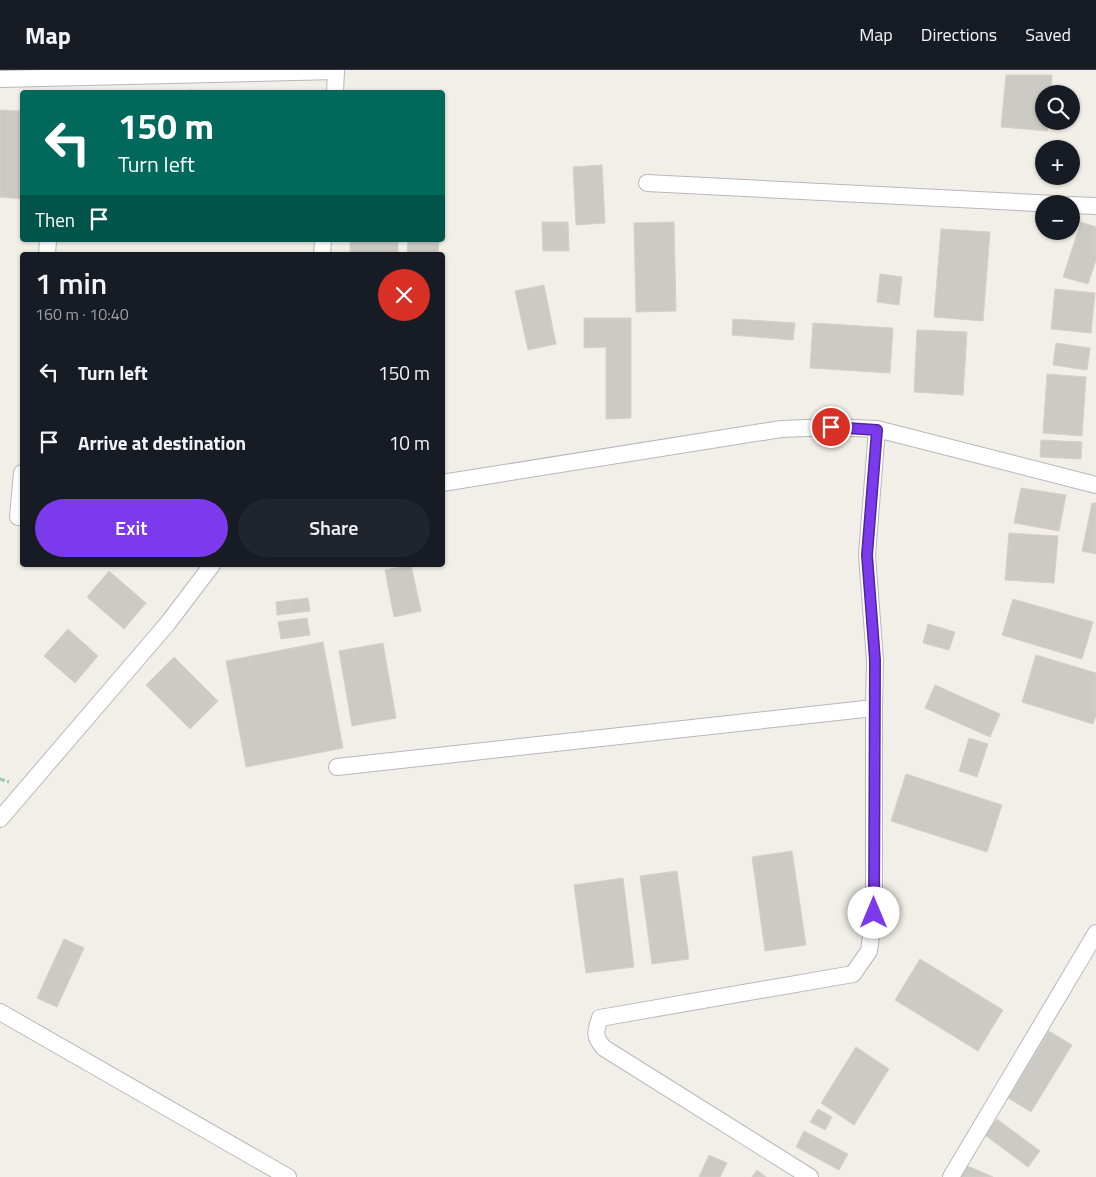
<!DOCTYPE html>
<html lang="en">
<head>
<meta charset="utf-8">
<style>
	body { margin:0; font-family:"Titillium Web",sans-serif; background:#20242c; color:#f1f3f6; height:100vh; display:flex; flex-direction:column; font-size:19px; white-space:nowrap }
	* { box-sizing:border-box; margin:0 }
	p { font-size:16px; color:#9ea1a6 }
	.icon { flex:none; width:28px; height:28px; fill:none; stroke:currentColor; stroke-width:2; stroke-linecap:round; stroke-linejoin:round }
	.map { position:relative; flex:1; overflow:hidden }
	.details { position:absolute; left:20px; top:182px; width:425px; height:315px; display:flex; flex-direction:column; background:#171b24; border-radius:5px; box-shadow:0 1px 4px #0004 }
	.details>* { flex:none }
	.guide { position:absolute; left:20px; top:20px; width:425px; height:152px; border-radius:5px; box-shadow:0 1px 4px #0004; background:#00695c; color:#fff; overflow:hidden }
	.controls { position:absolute; left:1035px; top:15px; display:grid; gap:10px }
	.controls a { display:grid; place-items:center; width:45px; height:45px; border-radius:50%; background:#171b24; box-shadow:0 1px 4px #0004; font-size:25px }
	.pin { position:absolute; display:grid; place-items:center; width:42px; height:42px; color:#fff; margin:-21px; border:2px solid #fff; border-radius:50%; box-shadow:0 1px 5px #0007 }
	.me { position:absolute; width:55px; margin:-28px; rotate:0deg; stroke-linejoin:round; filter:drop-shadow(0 0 4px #0008) }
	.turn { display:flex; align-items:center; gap:18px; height:105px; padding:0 15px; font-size:22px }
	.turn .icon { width:65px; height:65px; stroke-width:2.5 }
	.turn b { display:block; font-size:35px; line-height:42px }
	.then { display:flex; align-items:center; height:48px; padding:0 15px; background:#0003; gap:10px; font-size:19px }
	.round { display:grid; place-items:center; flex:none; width:52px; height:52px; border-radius:26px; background:#20242c }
	.headline { display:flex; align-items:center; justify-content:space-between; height:85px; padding:0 15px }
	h1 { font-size:30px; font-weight:600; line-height:38px }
	.cta { display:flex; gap:10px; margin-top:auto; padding:10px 15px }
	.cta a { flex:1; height:58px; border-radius:30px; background:#7c3aed; color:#fff; font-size:20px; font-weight:600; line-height:58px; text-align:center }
	.cta a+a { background:#20242c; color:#f1f3f6 }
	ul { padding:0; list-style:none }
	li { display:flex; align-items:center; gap:15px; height:70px; padding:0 15px }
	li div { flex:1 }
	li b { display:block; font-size:19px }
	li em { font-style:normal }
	header { display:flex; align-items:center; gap:30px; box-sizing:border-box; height:70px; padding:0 25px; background:#171b24; border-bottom:1px solid #363941 }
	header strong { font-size:24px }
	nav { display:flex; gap:28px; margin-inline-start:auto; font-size:18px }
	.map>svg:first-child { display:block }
</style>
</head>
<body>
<header>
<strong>Map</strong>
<nav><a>Map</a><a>Directions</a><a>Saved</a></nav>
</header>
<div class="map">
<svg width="1096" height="1107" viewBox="0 0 1096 1107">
	<rect width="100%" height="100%" fill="#f1efe8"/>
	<!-- building -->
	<g fill="#cccac5" stroke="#d6d1c6">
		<polygon points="1006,5 1052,5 1051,24 1044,24 1044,51 1048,51 1047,61 1001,57"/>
		<polygon points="188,20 225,22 187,22"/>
		<polygon points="0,40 22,41 22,129 0,127"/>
		<polygon points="602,95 605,153 576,155 573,97"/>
		<polygon points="542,152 568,152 569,181 543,181"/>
		<polygon points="674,152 676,241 636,242 634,153"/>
		<polygon points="1081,152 1096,157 1096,190 1088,214 1063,207"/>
		<polygon points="941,159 990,162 983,251 934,247"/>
		<rect x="350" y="170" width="48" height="15"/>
		<polygon points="408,170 439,170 438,185 407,185"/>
		<polygon points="880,204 902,207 899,235 877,232"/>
		<polygon points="544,215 556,274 528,280 515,221"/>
		<polygon points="1055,219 1095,223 1091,263 1051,259"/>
		<polygon points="584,248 631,248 631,348 606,349 606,277 584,278"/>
		<polygon points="733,249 795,253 793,270 732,265"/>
		<polygon points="813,253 893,258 890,303 810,298"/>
		<polygon points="917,260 967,262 963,325 914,322"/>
		<polygon points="1056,273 1090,278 1087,300 1053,295"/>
		<polygon points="1047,304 1086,307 1082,366 1043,363"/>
		<polygon points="1041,370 1082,372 1081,389 1040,387"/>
		<polygon points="1021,418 1066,425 1059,461 1014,453"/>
		<polygon points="1092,433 1096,433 1096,484 1082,481"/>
		<polygon points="1009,463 1058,466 1054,513 1005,510"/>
		<polygon points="411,495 421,541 394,547 385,500"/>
		<polygon points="109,501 146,533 124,559 87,527"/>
		<polygon points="308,528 310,541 277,545 276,532"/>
		<polygon points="1013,529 1093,552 1082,589 1002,565"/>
		<polygon points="307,548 310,565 281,569 278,552"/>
		<polygon points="928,554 955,562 949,580 923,573"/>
		<polygon points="68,559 98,586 75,613 44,586"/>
		<polygon points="323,572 343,678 246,697 226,591"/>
		<polygon points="383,573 396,648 352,656 339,581"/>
		<polygon points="1036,585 1096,603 1096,645 1093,654 1022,632"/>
		<polygon points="174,587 218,631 190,659 146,615"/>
		<polygon points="935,615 1000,644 990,667 925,638"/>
		<polygon points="969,668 988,674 977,707 959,701"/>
		<polygon points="906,704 1002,735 987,782 891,751"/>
		<polygon points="792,781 806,875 765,881 752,787"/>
		<polygon points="677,801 689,889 652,894 640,806"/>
		<polygon points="623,808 634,897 586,903 574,815"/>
		<polygon points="64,869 84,878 57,937 37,928"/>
		<polygon points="920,889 1003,940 978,981 895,930"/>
		<polygon points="1049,961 1072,975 1031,1042 1008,1028"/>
		<polygon points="856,977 889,999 854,1055 821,1033"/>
		<polygon points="818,1039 832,1047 825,1060 810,1052"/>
		<polygon points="997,1049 1040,1081 1028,1097 985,1065"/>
		<polygon points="804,1061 848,1084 839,1100 796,1077"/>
		<polygon points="709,1085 727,1093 720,1107 699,1107"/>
		<polygon points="963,1094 993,1107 958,1107"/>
		<polygon points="757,1100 766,1107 752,1107"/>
	</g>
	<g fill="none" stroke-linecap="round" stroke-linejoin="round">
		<!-- minor casing -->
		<g stroke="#b5b8bc" stroke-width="18">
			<g id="minor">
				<polyline points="0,9 336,1"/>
				<polyline points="335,22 336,0"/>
				<polyline points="647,113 1055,134"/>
				<polyline points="1071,135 1096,136"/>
				<polyline points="47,185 48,170"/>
				<polyline points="322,185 323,170"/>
				<polyline points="442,413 781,359 831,357 877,359 1096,415"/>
				<polyline points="18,447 22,403"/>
				<polyline points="337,697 874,638 875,590 867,485 877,359"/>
				<polyline points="0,749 168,553 212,495"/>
				<polyline points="0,942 288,1107"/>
				<path d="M810,1107L604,978C594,967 595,962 600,948L853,904L869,881L874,843V638"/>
				<polyline points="951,1107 1096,863"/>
			</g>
		</g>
		<!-- path -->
		<polyline stroke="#9cc7a9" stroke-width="3" stroke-dasharray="5 2.5" stroke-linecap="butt" points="0,709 9,712"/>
		<!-- minor -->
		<use href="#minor" stroke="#fff" stroke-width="16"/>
	</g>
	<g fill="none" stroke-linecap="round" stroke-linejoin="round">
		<!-- route casing -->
		<g stroke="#51269a" stroke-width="12">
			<polyline id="route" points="831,357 877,360 867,485 875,590 874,843"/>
		</g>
		<!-- route -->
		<use href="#route" stroke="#7c3aed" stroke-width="9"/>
	</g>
</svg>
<div class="controls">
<a><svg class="icon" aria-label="search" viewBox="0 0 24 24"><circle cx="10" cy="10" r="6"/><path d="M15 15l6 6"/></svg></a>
<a>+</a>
<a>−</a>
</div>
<div class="pin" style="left:831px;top:357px;background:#d93025"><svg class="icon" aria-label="arrive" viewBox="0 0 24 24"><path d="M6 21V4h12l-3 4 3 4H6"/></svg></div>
<svg class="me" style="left:874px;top:843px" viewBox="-20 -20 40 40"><circle r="19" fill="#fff"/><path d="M0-13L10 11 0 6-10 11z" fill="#7c3aed"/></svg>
<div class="guide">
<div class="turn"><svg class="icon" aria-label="left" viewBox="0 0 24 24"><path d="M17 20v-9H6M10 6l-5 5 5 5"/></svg><div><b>150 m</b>Turn left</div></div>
<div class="then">Then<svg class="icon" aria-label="arrive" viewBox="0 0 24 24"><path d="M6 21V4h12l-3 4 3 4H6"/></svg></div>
</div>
<section class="details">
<div class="headline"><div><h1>1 min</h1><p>160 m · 10:40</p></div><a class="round" style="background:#d93025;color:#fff"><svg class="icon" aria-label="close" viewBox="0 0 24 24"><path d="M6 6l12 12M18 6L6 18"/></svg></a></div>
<ul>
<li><svg class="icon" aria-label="left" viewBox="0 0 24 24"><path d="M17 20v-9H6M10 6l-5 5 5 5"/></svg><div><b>Turn left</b></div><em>150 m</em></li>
<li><svg class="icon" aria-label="arrive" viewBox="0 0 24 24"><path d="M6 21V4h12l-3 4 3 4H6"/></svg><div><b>Arrive at destination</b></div><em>10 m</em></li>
</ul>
<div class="cta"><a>Exit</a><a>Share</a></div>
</section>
</div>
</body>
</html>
